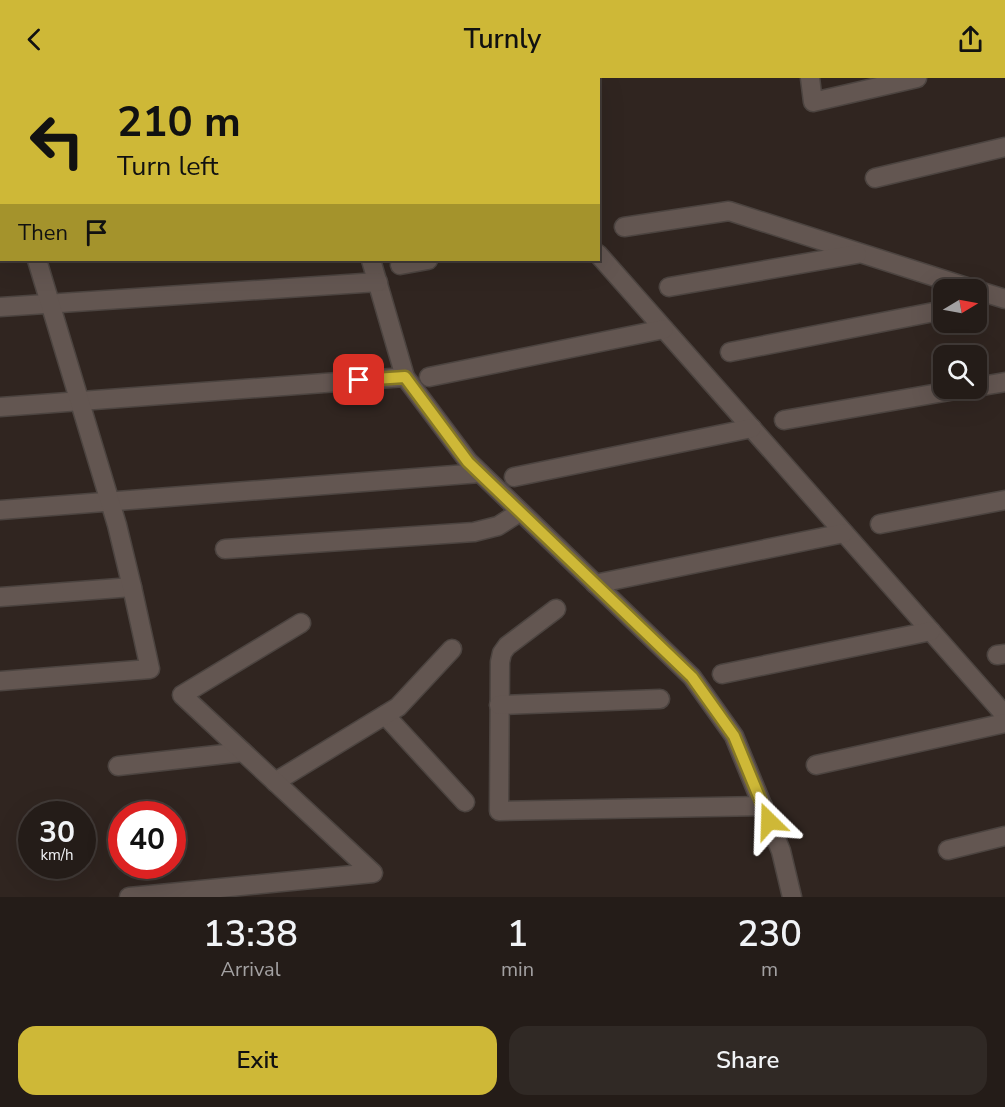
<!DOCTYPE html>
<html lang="en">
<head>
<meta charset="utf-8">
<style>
	body { margin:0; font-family:"Nunito Sans",sans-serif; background:#302925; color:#f1f3f6; height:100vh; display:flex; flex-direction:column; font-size:22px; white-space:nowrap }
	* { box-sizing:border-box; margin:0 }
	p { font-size:20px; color:#a3a1a2 }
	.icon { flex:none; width:33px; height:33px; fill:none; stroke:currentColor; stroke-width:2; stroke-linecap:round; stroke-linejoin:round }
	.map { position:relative; height:819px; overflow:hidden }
	.drawer { display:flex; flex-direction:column; background:#241c18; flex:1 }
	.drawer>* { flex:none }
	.top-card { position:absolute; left:0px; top:0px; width:600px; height:183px; box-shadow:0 6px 24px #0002,0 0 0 2px #413a37; background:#ceb837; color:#111; overflow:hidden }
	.needle { width:39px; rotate:80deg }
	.fabs { position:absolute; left:933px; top:201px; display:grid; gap:12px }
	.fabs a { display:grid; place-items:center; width:54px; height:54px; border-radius:12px; background:#241c18; box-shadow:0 6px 24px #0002,0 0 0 2px #413a37; font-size:30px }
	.speed { position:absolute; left:18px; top:723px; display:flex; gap:12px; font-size:30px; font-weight:700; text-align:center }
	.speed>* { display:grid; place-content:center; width:78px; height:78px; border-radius:50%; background:#241c18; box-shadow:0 6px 24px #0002,0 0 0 2px #413a37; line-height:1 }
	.speed small { font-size:15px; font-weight:400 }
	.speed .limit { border:9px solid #d22; background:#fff; color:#111 }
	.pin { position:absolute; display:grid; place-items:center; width:51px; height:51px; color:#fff; margin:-26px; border-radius:12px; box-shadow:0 3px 9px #0006 }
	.me { position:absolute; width:66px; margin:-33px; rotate:338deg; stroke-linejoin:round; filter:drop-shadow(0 0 4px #0008) }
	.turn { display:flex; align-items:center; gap:21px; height:126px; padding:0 18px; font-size:27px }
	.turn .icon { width:78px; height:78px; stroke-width:2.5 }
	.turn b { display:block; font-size:42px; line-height:51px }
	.then { display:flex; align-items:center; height:57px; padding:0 18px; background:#0003; gap:12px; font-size:22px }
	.eta { display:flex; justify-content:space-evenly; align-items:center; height:102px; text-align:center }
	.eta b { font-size:36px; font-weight:600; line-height:42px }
	.cta { display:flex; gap:12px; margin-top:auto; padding:12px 18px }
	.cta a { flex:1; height:69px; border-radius:18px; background:#ceb837; color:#111; font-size:24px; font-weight:600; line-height:69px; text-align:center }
	.cta a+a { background:#302925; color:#f1f3f6 }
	header { display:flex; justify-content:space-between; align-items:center; height:78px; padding:0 18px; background:#ceb837; color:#111; font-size:27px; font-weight:600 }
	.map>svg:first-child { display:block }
</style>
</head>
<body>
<header><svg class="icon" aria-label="back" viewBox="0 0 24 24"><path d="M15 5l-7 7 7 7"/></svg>Turnly<svg class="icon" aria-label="share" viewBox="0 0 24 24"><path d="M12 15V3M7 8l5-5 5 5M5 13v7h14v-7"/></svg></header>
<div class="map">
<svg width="1005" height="819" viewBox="0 0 1005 819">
	<rect width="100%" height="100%" fill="#302520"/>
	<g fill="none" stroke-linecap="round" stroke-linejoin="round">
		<!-- minor casing -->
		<g stroke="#4c4440" stroke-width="21">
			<g id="minor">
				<polyline points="311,0 312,2"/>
				<polyline points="494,0 494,2"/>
				<polyline points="810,0 813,24 917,0"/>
				<polyline points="0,48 2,47"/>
				<polyline points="0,64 2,69"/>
				<polyline points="875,100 1005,69"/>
				<polyline points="0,139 2,139"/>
				<polyline points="624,149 729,133 976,212"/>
				<polyline points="598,176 1005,637"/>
				<polyline points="371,182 405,299 468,383 692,599 734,658 781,773 792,819"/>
				<polyline points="400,187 428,182"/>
				<polyline points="669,209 857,176"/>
				<polyline points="976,212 1005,221"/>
				<polyline points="0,229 378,204"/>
				<polyline points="730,274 944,232"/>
				<polyline points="429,299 664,251"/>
				<polyline points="976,309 1005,304"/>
				<polyline points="0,329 405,299"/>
				<polyline points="784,342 967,310"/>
				<polyline points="514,399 752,350"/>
				<polyline points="0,432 480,395"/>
				<polyline points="880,446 1005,422"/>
				<polyline points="225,471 474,454 498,448 520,434"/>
				<polyline points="595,506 844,455"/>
				<polyline points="0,519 132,509"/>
				<polyline points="556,531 507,568 502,575 500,584 499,733 763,728"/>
				<polyline points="997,577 1005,576"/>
				<polyline points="722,596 931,553"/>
				<polyline points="0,603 150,591 132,509 117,447 37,182"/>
				<polyline points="499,627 660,621"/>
				<polyline points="385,637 465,724"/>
				<polyline points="816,687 1005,645"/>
				<polyline points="118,688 243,674"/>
				<polyline points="275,704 398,629 452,571"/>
				<polyline points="948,772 1005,758"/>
				<polyline points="129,819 373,795 182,617 301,545"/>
			</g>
		</g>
		<!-- minor -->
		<use href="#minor" stroke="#635651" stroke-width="18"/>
	</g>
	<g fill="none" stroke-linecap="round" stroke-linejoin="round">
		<!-- route casing -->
		<g stroke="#867824" stroke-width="15">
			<polyline id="route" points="359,302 405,299 468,384 692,599 734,658 769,743"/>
		</g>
		<!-- route -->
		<use href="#route" stroke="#ceb837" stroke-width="10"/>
	</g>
</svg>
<div class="fabs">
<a><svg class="needle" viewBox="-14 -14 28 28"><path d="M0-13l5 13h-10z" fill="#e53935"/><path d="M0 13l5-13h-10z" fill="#a3a1a2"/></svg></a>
<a><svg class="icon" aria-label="search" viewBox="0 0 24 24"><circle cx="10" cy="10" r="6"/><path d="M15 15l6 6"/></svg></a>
</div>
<div class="speed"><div>30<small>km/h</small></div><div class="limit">40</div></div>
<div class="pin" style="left:359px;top:302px;background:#d93025"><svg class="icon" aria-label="arrive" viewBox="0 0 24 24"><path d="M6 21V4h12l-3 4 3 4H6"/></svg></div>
<svg class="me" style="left:769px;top:743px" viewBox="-20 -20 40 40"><path d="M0-17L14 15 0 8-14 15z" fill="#ceb837" stroke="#fff" stroke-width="4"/></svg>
<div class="top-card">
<div class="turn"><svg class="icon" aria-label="left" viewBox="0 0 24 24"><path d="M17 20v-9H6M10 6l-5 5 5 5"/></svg><div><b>210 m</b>Turn left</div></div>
<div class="then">Then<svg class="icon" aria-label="arrive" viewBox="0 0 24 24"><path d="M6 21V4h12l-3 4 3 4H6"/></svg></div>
</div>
</div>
<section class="drawer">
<div class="eta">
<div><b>13:38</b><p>Arrival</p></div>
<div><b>1</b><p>min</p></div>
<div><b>230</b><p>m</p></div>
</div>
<div class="cta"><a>Exit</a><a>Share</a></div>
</section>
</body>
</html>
